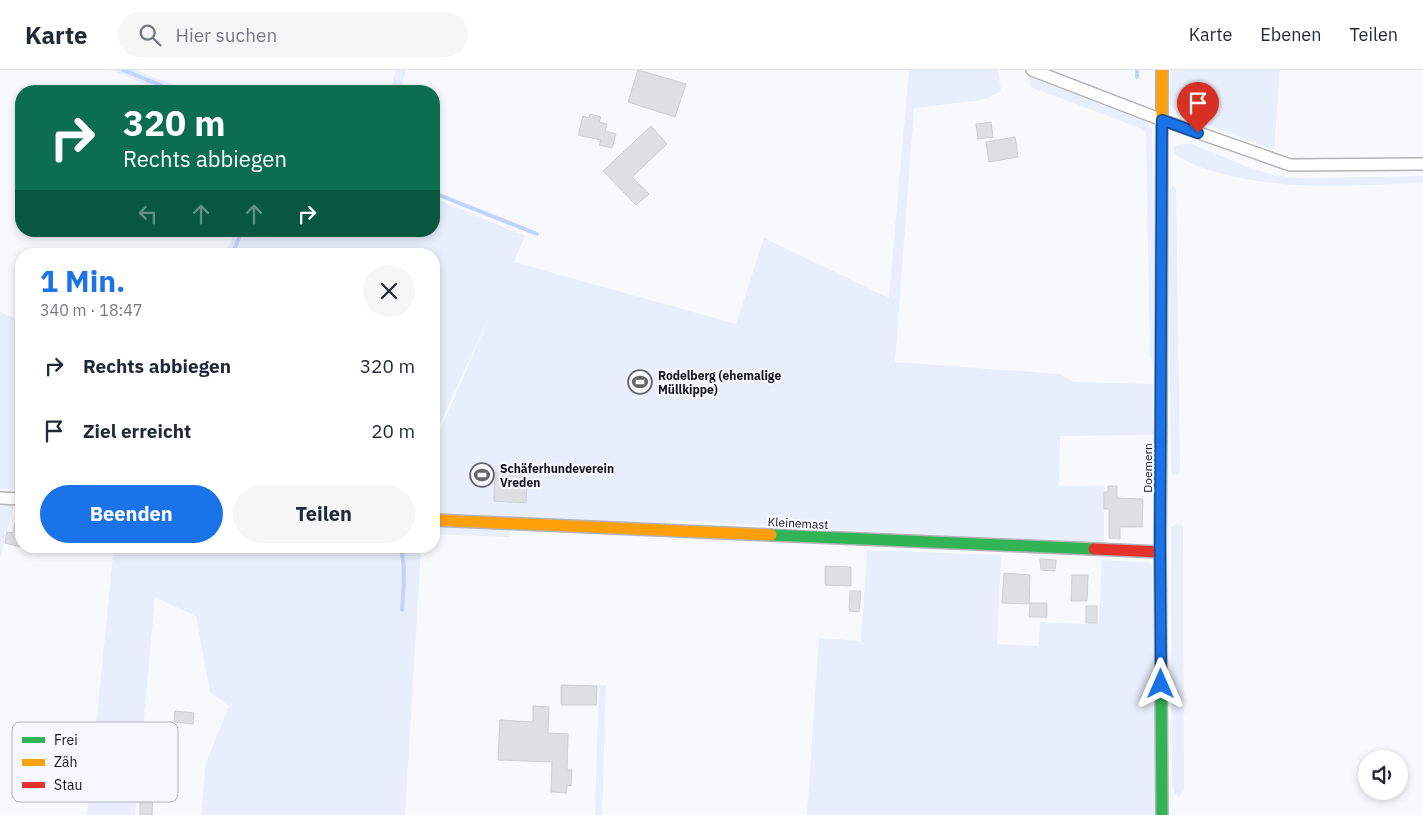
<!DOCTYPE html>
<html lang="de">
<head>
<meta charset="utf-8">
<style>
	body { margin:0; font-family:"IBM Plex Sans",sans-serif; background:#f6f6f7; color:#1f2937; height:100vh; display:flex; flex-direction:column; font-size:19px; white-space:nowrap }
	* { box-sizing:border-box; margin:0 }
	p { font-size:16px; color:#747a83 }
	.icon { flex:none; width:28px; height:28px; fill:none; stroke:currentColor; stroke-width:2; stroke-linecap:round; stroke-linejoin:round }
	.map { position:relative; flex:1; overflow:hidden }
	.drawer { position:absolute; left:15px; top:178px; width:425px; height:305px; display:flex; flex-direction:column; background:#fff; border-radius:20px; box-shadow:0 2px 8px #0003 }
	.drawer>* { flex:none }
	.hud { position:absolute; left:15px; top:15px; width:425px; height:152px; border-radius:20px; box-shadow:0 2px 8px #0003; background:#0b6e4f; color:#fff; overflow:hidden }
	.tools { position:absolute; left:1358px; top:680px; display:grid; gap:10px }
	.tools a { display:grid; place-items:center; width:50px; height:50px; border-radius:50%; background:#fff; box-shadow:0 2px 8px #0003; font-size:25px }
	.pin { position:absolute; display:grid; place-items:center; width:42px; height:42px; color:#fff; margin:-51px -21px; border-radius:50% 50% 50% 0; rotate:-45deg; box-shadow:0 0 5px #0007 }
	.pin .icon { rotate:45deg }
	.me { position:absolute; width:55px; margin:-28px; rotate:0deg; stroke-linejoin:round; filter:drop-shadow(0 0 4px #0008) }
	.turn { display:flex; align-items:center; gap:18px; height:105px; padding:0 25px; font-size:22px }
	.turn .icon { width:65px; height:65px; stroke-width:2.5 }
	.turn b { display:block; font-size:35px; line-height:42px }
	.lanes { display:flex; align-items:center; height:48px; padding:0 25px; background:#0003; justify-content:center; gap:25px; direction:ltr }
	.lanes .off { opacity:.35 }
	.round { display:grid; place-items:center; flex:none; width:52px; height:52px; border-radius:26px; background:#f6f6f7 }
	.headline { display:flex; align-items:center; justify-content:space-between; height:85px; padding:0 25px }
	h1 { font-size:30px; font-weight:700; line-height:38px; color:#1a73e8 }
	.primary-button { display:flex; gap:10px; margin-top:auto; padding:10px 25px }
	.primary-button a { flex:1; height:58px; border-radius:30px; background:#1a73e8; color:#fff; font-size:20px; font-weight:700; line-height:58px; text-align:center }
	.primary-button a+a { background:#f6f6f7; color:#1f2937 }
	ul { padding:0; list-style:none }
	li { display:flex; align-items:center; gap:15px; height:65px; padding:0 25px }
	li div { flex:1 }
	li b { display:block; font-size:19px }
	li em { font-style:normal }
	header { display:flex; align-items:center; gap:30px; box-sizing:border-box; height:70px; padding:0 25px; background:#fff; border-bottom:1px solid #e0e1e3 }
	header strong { font-size:24px }
	nav { display:flex; gap:28px; margin-inline-start:auto; font-size:18px }
	.search { width:350px; height:45px; background:#f6f6f7; display:flex; align-items:center; gap:12px; box-sizing:border-box; padding:0 18px; border-radius:28px; color:#747a83; font-size:19px }
	.map>svg:first-child { display:block }
</style>
</head>
<body>
<header>
<strong>Karte</strong>
<div class="search"><svg class="icon" aria-label="search" viewBox="0 0 24 24"><circle cx="10" cy="10" r="6"/><path d="M15 15l6 6"/></svg>Hier suchen</div>
<nav><a>Karte</a><a>Ebenen</a><a>Teilen</a></nav>
</header>
<div class="map">
<svg width="1423" height="745" viewBox="0 0 1423 745">
	<rect width="100%" height="100%" fill="#f7f9fc"/>
	<!-- green -->
	<g fill="#e8eefb">
		<polygon points="110,0 135,0 189,21 163,21"/>
		<polygon points="396,0 406,0 400,21 390,21"/>
		<polygon points="909,0 998,0 1001,21 988,28 975,31 914,38 895,292 1059,304 1074,312 1153,314 1154,365 1060,366 1059,416 1104,416 1104,475 670,450 670,457 434,443 434,374 493,239 434,367 434,184 225,184 235,161 434,161 434,128 525,166 514,192 736,254 764,168 889,228"/>
		<polygon points="1170,0 1280,0 1274,80 1177,43 1170,34"/>
		<polygon points="1029,7 1147,52 1152,59 1156,302 1150,286 1146,62 1138,57 1030,17"/>
		<path d="M1181,74H1192L1255,100L1274,105L1298,108L1423,106V113C1353,115 1281,122 1213,101C1200,97 1185,92 1174,83V77Z"/>
		<polygon points="1172,116 1176,119 1180,400 1178,404 1173,405 1171,400 1168,123"/>
		<polygon points="0,242 21,251 21,420 0,419"/>
		<polygon points="0,434 14,435 0,487"/>
		<polygon points="1177,454 1183,456 1184,720 1179,727 1174,722 1172,712 1171,457"/>
		<polygon points="434,456 510,461 510,467 434,464"/>
		<polygon points="114,476 421,476 405,745 201,745 206,693 229,636 210,622 196,546 155,527 135,745 87,745"/>
		<polygon points="867,480 1001,485 997,574 1039,576 1040,552 1082,554 1099,553 1102,490 1148,492 1152,495 1156,745 807,745 819,568 861,571"/>
		<polygon points="599,615 606,615 602,745 595,745"/>
	</g>
	<g fill="none" stroke-linecap="round" stroke-linejoin="round">
		<!-- stream -->
		<g stroke="#c0d3fc" stroke-width="4">
			<polyline points="123,0 175,21"/>
			<polyline points="1137,0 1137,7"/>
			<polyline points="434,123 537,164"/>
			<polyline points="232,184 242,161"/>
			<path d="M399,476C407,488 403,525 402,540"/>
		</g>
	</g>
	<!-- building -->
	<g fill="#dddfe3" stroke="#cdcfd3">
		<polygon points="638,0 686,14 675,47 628,32"/>
		<polygon points="590,44 601,47 599,52 607,54 605,61 616,64 612,78 599,75 601,70 578,65 583,46 589,48"/>
		<polygon points="991,52 993,67 978,69 976,54"/>
		<polygon points="651,56 667,74 632,107 649,124 636,135 603,101"/>
		<polygon points="1015,67 1018,87 989,92 986,72"/>
		<polygon points="495,402 521,403 520,410 527,411 526,433 494,431"/>
		<polygon points="1108,416 1117,416 1117,428 1143,429 1142,457 1120,457 1120,469 1109,468 1109,439 1104,439 1104,422 1108,422"/>
		<polygon points="17,443 21,444 21,477 5,473 7,462 13,463"/>
		<polygon points="1040,489 1056,490 1055,501 1041,500"/>
		<polygon points="825,496 851,497 851,516 825,515"/>
		<polygon points="1004,503 1030,505 1029,534 1002,533"/>
		<polygon points="1072,505 1088,505 1087,531 1071,531"/>
		<polygon points="850,521 861,521 859,542 849,541"/>
		<polygon points="1030,533 1047,533 1047,547 1029,547"/>
		<rect x="1086" y="536" width="11" height="17"/>
		<polygon points="561,615 597,616 596,635 561,635"/>
		<polygon points="533,636 549,637 548,663 568,664 567,700 572,700 571,716 567,715 567,723 551,722 552,692 498,690 500,650 533,652"/>
		<polygon points="175,641 194,643 193,654 174,652"/>
		<polygon points="137,720 153,721 152,745 140,745 140,730 137,729"/>
	</g>
	<g fill="none" stroke-linecap="round" stroke-linejoin="round">
		<!-- street casing -->
		<g stroke="#b1b3b7" stroke-width="14">
			<g id="street">
				<polyline points="1032,0 1162,50 1290,95 1423,94"/>
				<polyline points="0,428 21,429"/>
			</g>
		</g>
		<!-- fast casing -->
		<g stroke="#b1b3b7" stroke-width="14">
			<g id="fast">
				<polyline points="1161,348 1160,482 1162,745"/>
				<polyline points="771,465 1094,479"/>
			</g>
		</g>
		<!-- slow casing -->
		<g stroke="#b1b3b7" stroke-width="14">
			<g id="slow">
				<polyline points="1161,348 1162,0"/>
				<polyline points="434,450 771,465"/>
			</g>
		</g>
		<!-- jam casing -->
		<g stroke="#b1b3b7" stroke-width="14">
			<polyline id="jam" points="1094,479 1160,482"/>
		</g>
		<!-- street -->
		<use href="#street" stroke="#fefeff" stroke-width="11"/>
		<!-- fast -->
		<use href="#fast" stroke="#30b455" stroke-width="11"/>
		<!-- slow -->
		<use href="#slow" stroke="#ff9f0a" stroke-width="11"/>
		<!-- jam -->
		<use href="#jam" stroke="#e5322d" stroke-width="11"/>
	</g>
	<g fill="none" stroke-linecap="round" stroke-linejoin="round">
		<!-- route casing -->
		<g stroke="#114b97" stroke-width="12">
			<polyline id="route" points="1161,614 1160,463 1162,50 1198,63"/>
		</g>
		<!-- route -->
		<use href="#route" stroke="#1a73e8" stroke-width="9"/>
	</g>
	<!-- icons -->
	<defs>
		<g id="stadium-ring" transform="scale(1.25)"><circle r="9.5" fill="#f5f8fe" stroke="#63656a" stroke-width="1.5"/><path d="M0-5a6.5 5 0 1 0 0 10a6.5 5 0 1 0 0-10ZM-3.5-1.8h7v3.6h-7Z" fill="#63656a"/></g>
	</defs>
	<g fill-rule="evenodd">
		<use href="#stadium-ring" x="640" y="312"/>
		<use href="#stadium-ring" x="482" y="405"/>
	</g>
	<g text-anchor="middle" dominant-baseline="central" stroke-width="4.5" stroke-linejoin="round" paint-order="stroke">
		<!-- poi labels -->
		<g font-size="12" font-weight="bold" fill="#13161b" stroke="#f5f8fe" text-anchor="start">
			<text x="658" y="305">Rodelberg (ehemalige<tspan x="658" dy="14">Müllkippe)</tspan></text>
			<text x="500" y="398">Schäferhundeverein<tspan x="500" dy="14">Vreden</tspan></text>
		</g>
		<!-- street labels -->
		<g font-size="12" fill="#13161b" stroke="#f5f8fe">
			<text transform="translate(1147 398) rotate(-90)">Doemern</text>
			<text transform="translate(798 453) rotate(3)">Kleinemast</text>
		</g>
	</g>
	<!-- legend -->
	<rect x="12" y="652" width="166" height="80" rx="8" fill="#f5f8fe" stroke="#b1b4ba" stroke-width="1"/>
	<rect x="22" y="667" width="23" height="6" fill="#30b455"/>
	<rect x="22" y="689" width="23" height="7" fill="#ff9f0a"/>
	<rect x="22" y="712" width="23" height="6" fill="#e5322d"/>
	<g font-size="14" fill="#13161b">
		<text x="54" y="675">Frei</text>
		<text x="54" y="697">Zäh</text>
		<text x="54" y="720">Stau</text>
	</g>
</svg>
<div class="tools">
<a><svg class="icon" aria-label="sound" viewBox="0 0 24 24"><path d="M4 9h4l5-4v14l-5-4H4zM17 9q2 3 0 6"/></svg></a>
</div>
<div class="pin" style="left:1198px;top:63px;background:#d93025"><svg class="icon" aria-label="arrive" viewBox="0 0 24 24"><path d="M6 21V4h12l-3 4 3 4H6"/></svg></div>
<svg class="me" style="left:1161px;top:614px" viewBox="-20 -20 40 40"><path d="M0-17L14 15 0 8-14 15z" fill="#1a73e8" stroke="#fff" stroke-width="4"/></svg>
<div class="hud">
<div class="turn"><svg class="icon" aria-label="right" viewBox="0 0 24 24"><path d="M7 20v-9h11M14 6l5 5-5 5"/></svg><div><b>320 m</b>Rechts abbiegen</div></div>
<div class="lanes"><svg class="icon off" aria-label="left" viewBox="0 0 24 24"><path d="M17 20v-9H6M10 6l-5 5 5 5"/></svg><svg class="icon off" aria-label="ahead" viewBox="0 0 24 24"><path d="M12 20V5M6 11l6-6 6 6"/></svg><svg class="icon off" aria-label="ahead" viewBox="0 0 24 24"><path d="M12 20V5M6 11l6-6 6 6"/></svg><svg class="icon" aria-label="right" viewBox="0 0 24 24"><path d="M7 20v-9h11M14 6l5 5-5 5"/></svg></div>
</div>
<section class="drawer">
<div class="headline"><div><h1>1 Min.</h1><p>340 m · 18:47</p></div><a class="round"><svg class="icon" aria-label="close" viewBox="0 0 24 24"><path d="M6 6l12 12M18 6L6 18"/></svg></a></div>
<ul>
<li><svg class="icon" aria-label="right" viewBox="0 0 24 24"><path d="M7 20v-9h11M14 6l5 5-5 5"/></svg><div><b>Rechts abbiegen</b></div><em>320 m</em></li>
<li><svg class="icon" aria-label="arrive" viewBox="0 0 24 24"><path d="M6 21V4h12l-3 4 3 4H6"/></svg><div><b>Ziel erreicht</b></div><em>20 m</em></li>
</ul>
<div class="primary-button"><a>Beenden</a><a>Teilen</a></div>
</section>
</div>
</body>
</html>
